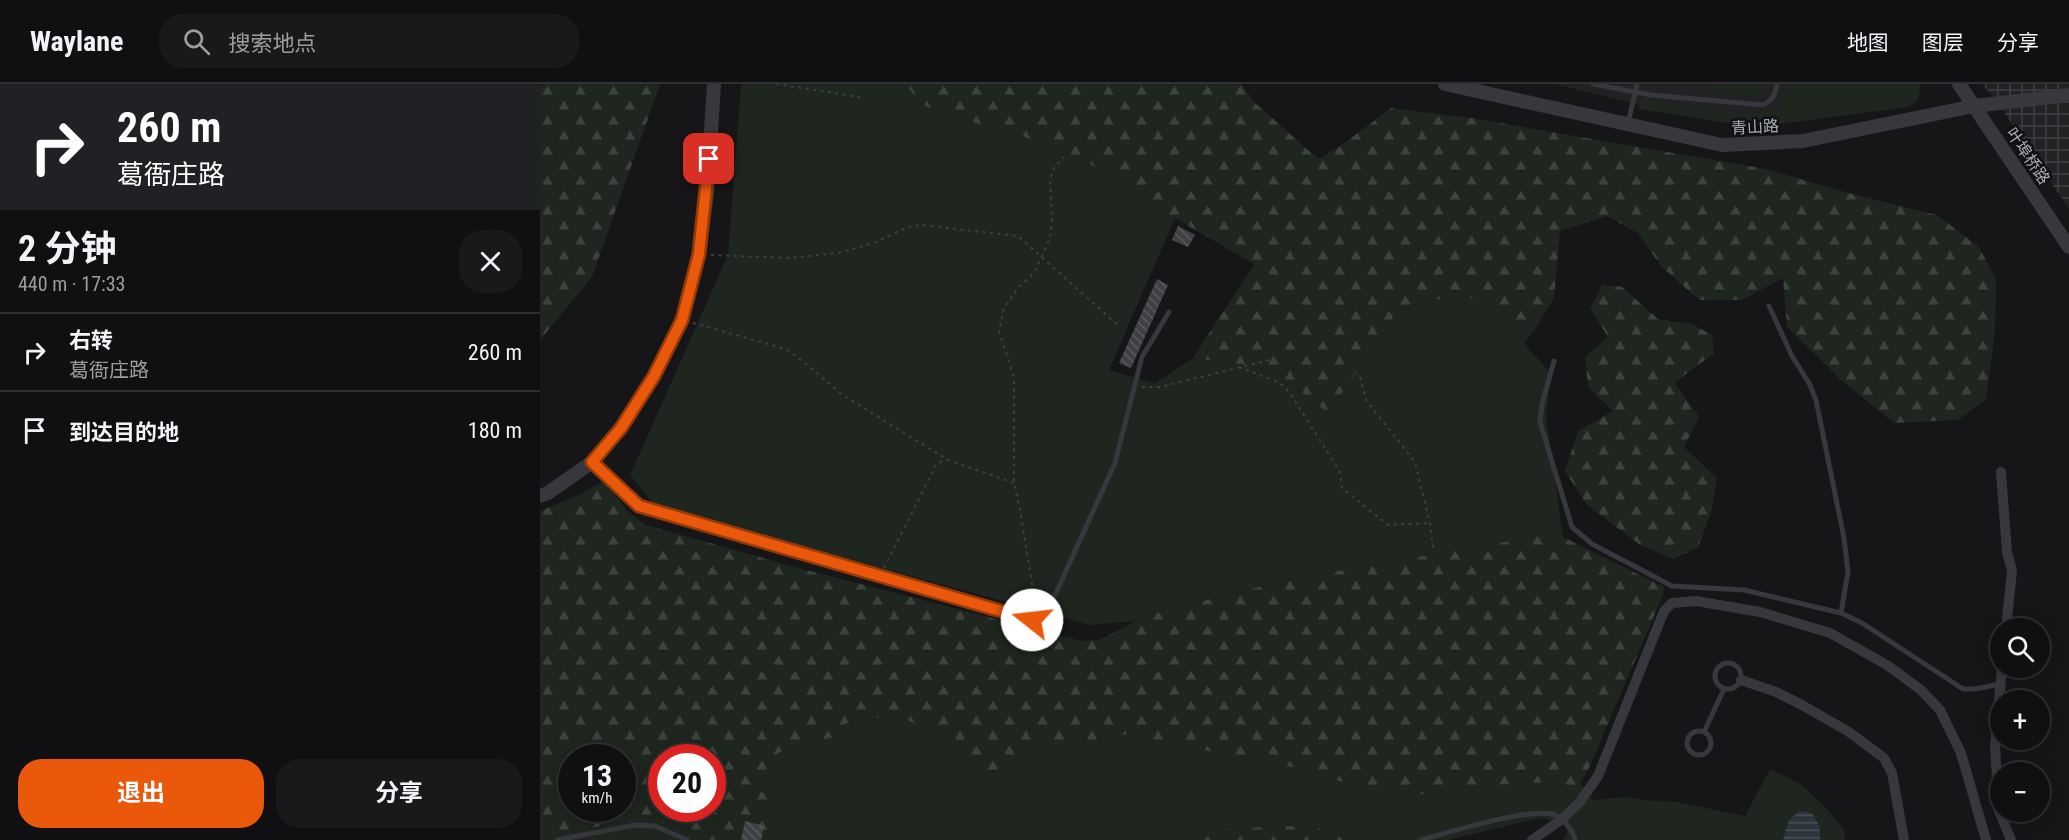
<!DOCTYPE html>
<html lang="zh">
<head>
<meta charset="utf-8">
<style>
	body { margin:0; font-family:"Roboto Condensed","Noto Sans SC",sans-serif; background:#19191b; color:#f1f3f6; height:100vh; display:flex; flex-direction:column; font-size:22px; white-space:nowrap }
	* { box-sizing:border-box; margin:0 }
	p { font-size:20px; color:#9c9d9f }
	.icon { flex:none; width:33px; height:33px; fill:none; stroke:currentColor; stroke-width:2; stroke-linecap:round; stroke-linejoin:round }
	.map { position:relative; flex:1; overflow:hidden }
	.side { display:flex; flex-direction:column; background:#101012; width:540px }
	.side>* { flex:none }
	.top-card { background:#202124; color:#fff; overflow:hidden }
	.controls { position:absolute; left:1450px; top:534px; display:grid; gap:12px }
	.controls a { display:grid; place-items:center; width:60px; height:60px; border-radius:50%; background:#101012; box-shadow:0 3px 15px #0003,0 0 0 2px #303032; font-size:30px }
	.speed { position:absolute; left:18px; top:660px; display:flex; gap:12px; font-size:30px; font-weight:700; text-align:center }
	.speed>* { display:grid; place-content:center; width:78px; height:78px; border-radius:50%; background:#101012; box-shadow:0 3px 15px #0003,0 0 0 2px #303032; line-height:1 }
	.speed small { font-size:15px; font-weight:400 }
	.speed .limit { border:9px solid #d22; background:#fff; color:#111 }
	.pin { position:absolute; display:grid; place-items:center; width:51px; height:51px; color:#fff; margin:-26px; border-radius:12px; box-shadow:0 3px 9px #0006 }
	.me { position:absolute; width:66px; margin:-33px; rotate:286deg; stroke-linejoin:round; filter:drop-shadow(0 0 4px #0008) }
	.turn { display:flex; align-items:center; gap:21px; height:126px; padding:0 18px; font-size:27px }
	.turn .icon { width:78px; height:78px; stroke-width:2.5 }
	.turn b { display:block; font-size:42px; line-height:51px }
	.round { display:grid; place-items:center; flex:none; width:63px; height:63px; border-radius:24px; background:#19191b }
	.headline { display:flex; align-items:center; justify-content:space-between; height:102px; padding:0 18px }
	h1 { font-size:36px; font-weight:700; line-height:45px }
	.cta { display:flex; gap:12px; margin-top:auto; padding:12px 18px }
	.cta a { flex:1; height:69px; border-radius:24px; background:#ea580c; color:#fff; font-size:24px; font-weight:700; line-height:69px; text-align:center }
	.cta a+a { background:#19191b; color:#f1f3f6 }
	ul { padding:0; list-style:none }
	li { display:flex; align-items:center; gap:18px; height:78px; padding:0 18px; border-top:2px solid #303032 }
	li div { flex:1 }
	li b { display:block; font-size:22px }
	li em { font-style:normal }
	header { display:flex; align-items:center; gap:36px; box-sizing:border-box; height:84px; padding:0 30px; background:#101012; border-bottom:2px solid #303032 }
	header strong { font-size:28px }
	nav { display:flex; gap:33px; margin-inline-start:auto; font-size:21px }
	.search { width:420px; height:54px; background:#19191b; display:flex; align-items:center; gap:15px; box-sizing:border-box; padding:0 21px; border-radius:24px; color:#9c9d9f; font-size:22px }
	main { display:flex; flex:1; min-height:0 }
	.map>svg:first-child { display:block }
</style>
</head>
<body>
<header>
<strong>Waylane</strong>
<div class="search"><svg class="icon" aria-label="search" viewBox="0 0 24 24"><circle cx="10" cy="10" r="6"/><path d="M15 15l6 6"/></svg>搜索地点</div>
<nav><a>地图</a><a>图层</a><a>分享</a></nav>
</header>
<main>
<section class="side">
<div class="top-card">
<div class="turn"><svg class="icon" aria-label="right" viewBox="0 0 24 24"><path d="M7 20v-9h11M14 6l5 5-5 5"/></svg><div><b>260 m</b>葛衙庄路</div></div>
</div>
<div class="headline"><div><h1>2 分钟</h1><p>440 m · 17:33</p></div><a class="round"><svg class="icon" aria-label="close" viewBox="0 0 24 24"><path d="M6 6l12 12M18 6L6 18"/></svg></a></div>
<ul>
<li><svg class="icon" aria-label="right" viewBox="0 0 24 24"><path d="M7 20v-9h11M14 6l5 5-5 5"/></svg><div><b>右转</b><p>葛衙庄路</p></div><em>260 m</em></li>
<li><svg class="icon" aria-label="arrive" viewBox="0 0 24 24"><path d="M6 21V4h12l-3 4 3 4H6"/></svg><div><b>到达目的地</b></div><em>180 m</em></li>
</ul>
<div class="cta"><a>退出</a><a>分享</a></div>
</section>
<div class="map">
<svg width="1529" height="756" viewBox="0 0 1529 756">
	<defs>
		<pattern id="industrial-grid" width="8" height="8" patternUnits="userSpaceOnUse" patternTransform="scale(1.5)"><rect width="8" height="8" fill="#222225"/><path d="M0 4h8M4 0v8" fill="none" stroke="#3f3f43"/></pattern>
		<pattern id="forest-firs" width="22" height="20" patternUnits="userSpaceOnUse" patternTransform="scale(1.5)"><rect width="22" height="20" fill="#1e261f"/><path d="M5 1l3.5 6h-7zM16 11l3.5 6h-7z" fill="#3c433d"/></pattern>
		<pattern id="water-rules" width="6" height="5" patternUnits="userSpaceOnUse" patternTransform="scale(1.5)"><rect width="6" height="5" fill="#2c353c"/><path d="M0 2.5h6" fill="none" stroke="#485056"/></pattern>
		<pattern id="building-back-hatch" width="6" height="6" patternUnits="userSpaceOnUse" patternTransform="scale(1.5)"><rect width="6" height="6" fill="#404145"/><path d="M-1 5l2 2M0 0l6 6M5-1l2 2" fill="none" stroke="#595a5e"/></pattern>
	</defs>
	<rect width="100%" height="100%" fill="#161618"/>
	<!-- built -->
	<polygon fill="#222225" points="1014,0 1375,0 1361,15 1288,31 1207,38 1100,21"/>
	<!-- industrial -->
	<polygon fill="url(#industrial-grid)" points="1442,0 1529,0 1529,125 1458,19"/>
	<!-- green -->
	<g fill="#1e261f">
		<polygon points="201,0 364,0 385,22 426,36 502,58 560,85 590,108 635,134 569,286 615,299 653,274 713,282 737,289 788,328 859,225 903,214 937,214 958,231 993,248 984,260 1011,289 1006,331 1023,453 1005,451 757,494 625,526 596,537 550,541 115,422 90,391 188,171"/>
		<polygon points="1174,0 1228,0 1227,5 1221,13 1172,11"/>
		<path d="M1245,0H1381L1378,16L1368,23L1248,39L1207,42L1098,25L1103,14C1133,19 1216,38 1239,22Z"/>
		<polygon points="332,607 1026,680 1053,716 1087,713 1102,716 1137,718 1205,732 1230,685 1262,701 1288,726 1304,746 1305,756 1023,756 1027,749 1027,742 1001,734 908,756 0,756 0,728 32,724 172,724 173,681"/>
	</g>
	<!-- forest -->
	<g fill="url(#forest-firs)" fill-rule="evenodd">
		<polygon points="0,0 120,0 52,193 0,256"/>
		<polygon points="364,0 702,0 714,18 778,75 802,61 851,24 931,34 1226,85 1309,109 1397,131 1439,163 1456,195 1455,247 1446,315 1418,336 1354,339 1300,295 1247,243 1243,194 1202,216 1159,216 1121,182 1098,149 1067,132 1020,147 1014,214 993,248 958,231 937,214 903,214 859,225 788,329 737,289 713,282 653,274 714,180 590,108 560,85 502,58 426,36 385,22"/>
		<polygon points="1062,201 1082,203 1118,235 1152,240 1172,251 1174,270 1152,285 1135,299 1159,333 1144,363 1177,394 1171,429 1158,463 1133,475 1099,460 1046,420 1025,387 1038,347 1073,327 1048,303 1045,273 1068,253 1050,224"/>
		<path d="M65,396L87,427L106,441L255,483L541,557L559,556L596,537L625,526L757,494L1005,451L1023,453L1124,503L1123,511L1049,684L1034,709L1021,723L1019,709L1010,698L939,702L890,711L848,706L795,696L768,684L741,682L587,650L545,660L516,662L483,661L474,683L444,690L420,674L397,650L361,633L321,634L297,643L296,653L265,658L238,669L224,691L233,726L229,756H164L115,735H93L13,752L0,751V427L39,411ZM32,674H82V724H32ZM122,674H172V724H122Z"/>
		<polygon points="772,741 806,756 657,756 686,745"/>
	</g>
	<!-- water -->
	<polygon fill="url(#water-rules)" points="1260,727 1272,729 1280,743 1280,756 1243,756 1249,736"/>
	<!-- building -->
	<g fill="url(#building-back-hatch)">
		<polygon points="638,142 655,151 648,163 632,156"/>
		<polygon points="617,195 628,201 591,284 579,279"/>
		<polygon points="205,737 224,742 221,756 201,756"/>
	</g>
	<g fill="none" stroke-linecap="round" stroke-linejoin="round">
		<!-- path -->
		<g stroke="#3d3f44" stroke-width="2" stroke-dasharray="3 4.5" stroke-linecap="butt">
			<polyline points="236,0 320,13"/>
			<polyline points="171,171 250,174 298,169 334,159 368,143 381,141 478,152 580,243"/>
			<polyline points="153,239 246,265 270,283 301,310 408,376 474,399"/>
			<polyline points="699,283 740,299 750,309 800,388 802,404 848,441 890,439"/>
			<polyline points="820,293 826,316 875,378 890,439 893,464"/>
			<polyline points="602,303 620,303 734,275"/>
			<polyline points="344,484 397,379 408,376"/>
			<polyline points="496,523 480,426 474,399 474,293 459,247 464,224 478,204 494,189 510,154 512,137 510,96 514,84 524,73"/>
		</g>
		<!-- service -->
		<g stroke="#37383d" stroke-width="5">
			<path d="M1053,0L1111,11L1223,21C1233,16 1235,11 1237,0"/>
			<polyline points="1088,39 1097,0"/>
			<polyline points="1229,222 1252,272 1269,299 1276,316 1304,454 1308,488 1301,529"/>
			<polyline points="1014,277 1002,320 1000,338 1032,443 1052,460 1132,502 1204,506 1301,529 1322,539 1423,605 1435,605 1460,600"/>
			<polyline points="53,379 99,422 493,536 511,520 575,379 602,273 629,228"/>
			<circle cx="1188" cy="592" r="13"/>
			<circle cx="1159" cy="659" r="12"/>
			<polyline points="1164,648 1184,605"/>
			<polyline points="17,756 95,741 115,742 147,756"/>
			<path d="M881,756C907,749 993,722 1015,731C1023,734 1034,748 1035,756"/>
		</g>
		<!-- minor -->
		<g stroke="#37383d" stroke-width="10">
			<polyline points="1461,388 1467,468 1472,487 1466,544"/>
			<polyline points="1462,584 1455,662 1459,727 1471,756"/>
			<polyline points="1201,596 1236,608 1262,621 1309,648 1344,674 1352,689 1364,756"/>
			<polyline points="992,756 1021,736 1039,719 1058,692 1124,527 1132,519 1156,517 1220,528 1290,549 1347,581 1381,606 1400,626 1421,669 1446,756"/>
		</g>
		<!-- tertiary -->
		<g stroke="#37383d" stroke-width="14">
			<polyline points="905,0 1182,61 1263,57 1434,22 1529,11"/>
			<polyline points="1419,0 1529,163"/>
			<polyline points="0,412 8,409 52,378 81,344 114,292 142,236 159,170 167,109 174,0"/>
		</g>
	</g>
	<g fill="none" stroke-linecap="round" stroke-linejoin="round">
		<!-- route casing -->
		<g stroke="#983908" stroke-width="15">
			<polyline id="route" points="169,75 159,170 142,236 114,292 81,344 52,378 99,422 492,536"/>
		</g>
		<!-- route -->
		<use href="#route" stroke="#ea580c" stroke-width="10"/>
	</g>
	<g text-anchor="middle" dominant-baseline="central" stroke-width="5" stroke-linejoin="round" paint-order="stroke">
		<!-- street labels -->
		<g font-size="16" fill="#a8adb8" stroke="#111113">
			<text transform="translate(1215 43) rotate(-3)">青山路</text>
			<text transform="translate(1488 72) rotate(56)">叶埠桥路</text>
		</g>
	</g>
</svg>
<div class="controls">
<a><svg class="icon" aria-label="search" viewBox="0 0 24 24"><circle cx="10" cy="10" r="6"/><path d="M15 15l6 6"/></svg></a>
<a>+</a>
<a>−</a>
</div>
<div class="speed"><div>13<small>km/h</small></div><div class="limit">20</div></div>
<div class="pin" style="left:169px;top:75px;background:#d93025"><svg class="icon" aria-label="arrive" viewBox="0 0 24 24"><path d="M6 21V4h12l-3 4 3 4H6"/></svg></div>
<svg class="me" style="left:492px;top:536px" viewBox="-20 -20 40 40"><circle r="19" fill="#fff"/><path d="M0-13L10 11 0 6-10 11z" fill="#ea580c"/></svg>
</div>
</main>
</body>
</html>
